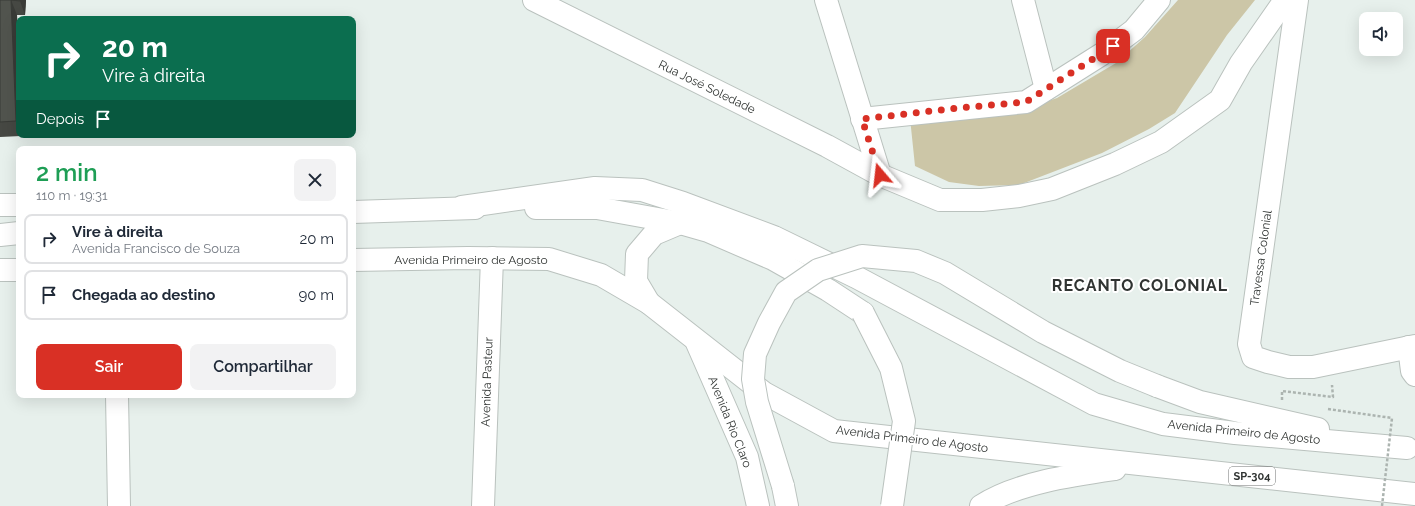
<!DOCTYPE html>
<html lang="pt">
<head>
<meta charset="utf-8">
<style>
	body { margin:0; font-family:Raleway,sans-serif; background:#f2f2f3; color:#1f2937; height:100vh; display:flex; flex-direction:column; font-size:15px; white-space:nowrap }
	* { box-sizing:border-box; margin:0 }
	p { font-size:13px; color:#747a83 }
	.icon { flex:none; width:22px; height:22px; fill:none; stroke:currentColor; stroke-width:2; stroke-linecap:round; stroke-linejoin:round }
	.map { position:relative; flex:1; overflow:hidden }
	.details { position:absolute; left:16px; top:146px; width:340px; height:252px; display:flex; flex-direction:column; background:#fff; border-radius:8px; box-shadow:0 4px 16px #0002 }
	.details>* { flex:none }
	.banner { position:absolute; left:16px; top:16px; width:340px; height:122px; border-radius:8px; box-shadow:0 4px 16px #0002; background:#0b6e4f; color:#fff; overflow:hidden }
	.tools { position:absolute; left:1359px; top:12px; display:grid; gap:8px }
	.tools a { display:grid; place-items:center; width:44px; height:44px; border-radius:8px; background:#fff; box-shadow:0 4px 16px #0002; font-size:20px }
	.pin { position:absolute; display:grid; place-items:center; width:34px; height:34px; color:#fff; margin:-17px; border-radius:8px; box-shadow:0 2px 6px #0006 }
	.me { position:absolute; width:44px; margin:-22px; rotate:343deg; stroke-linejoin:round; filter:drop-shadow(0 0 3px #0008) }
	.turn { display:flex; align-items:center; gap:14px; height:84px; padding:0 20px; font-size:18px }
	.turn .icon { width:52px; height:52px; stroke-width:2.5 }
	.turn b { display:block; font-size:28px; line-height:34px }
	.then { display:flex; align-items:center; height:38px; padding:0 20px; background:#0003; gap:8px; font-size:15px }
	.round { display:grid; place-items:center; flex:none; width:42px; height:42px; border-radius:8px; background:#f2f2f3 }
	.head { display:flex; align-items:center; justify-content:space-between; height:68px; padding:0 20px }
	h1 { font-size:24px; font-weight:600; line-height:30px; color:#1e9e55 }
	.button { display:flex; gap:8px; margin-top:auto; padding:8px 20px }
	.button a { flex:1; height:46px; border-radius:8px; background:#d93025; color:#fff; font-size:16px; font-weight:600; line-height:46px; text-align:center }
	.button a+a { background:#f2f2f3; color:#1f2937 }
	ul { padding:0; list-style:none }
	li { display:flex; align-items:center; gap:12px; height:50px; margin:0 8px 6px; padding:0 12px; border:2px solid #e0e1e3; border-radius:8px }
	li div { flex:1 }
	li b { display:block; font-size:15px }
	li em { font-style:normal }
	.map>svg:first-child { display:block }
</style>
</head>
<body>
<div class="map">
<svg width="1415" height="506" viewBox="0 0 1415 506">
	<rect width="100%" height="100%" fill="#e7f0ec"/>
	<!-- green -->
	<polygon fill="#ccc6a7" points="1178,0 1255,0 1227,35 1175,113 1149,129 1102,153 1019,185 979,186 949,182 915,166 910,118 1028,108 1057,98 1116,63 1145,37"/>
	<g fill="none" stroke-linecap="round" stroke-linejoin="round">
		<!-- street casing -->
		<g stroke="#bac2be" stroke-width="24">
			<g id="street">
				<polyline points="534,0 827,146 880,175 940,200 982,200 1019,196 1052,189 1115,164 1161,142 1220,100 1241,63 1285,0"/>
				<polyline points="826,0 880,175"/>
				<polyline points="1023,0 1046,89"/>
				<polyline points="1297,0 1249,344 1253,357 1268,362 1289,367 1313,367 1415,346"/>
				<polyline points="862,119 1026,102 1102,54 1134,30 1159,0"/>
				<polyline points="1409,347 1412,371 1415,375"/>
				<polyline points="117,395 119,506"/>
				<polyline points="483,506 492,258"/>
			</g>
		</g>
		<!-- primary casing -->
		<g stroke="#bac2be" stroke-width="24">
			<polyline id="primary" points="0,205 19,205"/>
		</g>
		<!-- highway casing -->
		<g stroke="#bac2be" stroke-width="24">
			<g id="highway">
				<polyline points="462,207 595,188 642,190 683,203 774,237 856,277 1094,404 1163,424 1235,433 1407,448"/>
				<polyline points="536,208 597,208 680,223 708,231 773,259 828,290 863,313"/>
				<polyline points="353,212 475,208"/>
				<polyline points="0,235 19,233"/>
				<polyline points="353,260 468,258 549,259 601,275 649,303 764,393 834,431 1415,494"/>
				<polyline points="0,270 19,270"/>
				<polyline points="649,303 636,281 637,254 654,234 680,223"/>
				<polyline points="697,343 747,457 758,506"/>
				<polyline points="1157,386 1200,402 1318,429"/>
				<polyline points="783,486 787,506"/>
				<path d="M981,506C1016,483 1073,475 1115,469"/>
			</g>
		</g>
		<!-- path -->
		<g stroke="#acb4b0" stroke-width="2.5" stroke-dasharray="3 2" stroke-linecap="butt">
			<polyline points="1282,400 1282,391 1333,397 1332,385"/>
			<polyline points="1328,409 1392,418"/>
		</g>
		<!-- street -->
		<use href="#street" stroke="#fff" stroke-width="22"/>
		<!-- primary -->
		<use href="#primary" stroke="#fff" stroke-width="22"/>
		<!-- highway -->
		<use href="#highway" stroke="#fff" stroke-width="22"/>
		<!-- highway-bridge casing -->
		<g stroke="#bac2be" stroke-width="24" stroke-linecap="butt">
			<g id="highway-bridge">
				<polyline points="863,313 891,368 904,421 892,506"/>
				<polyline points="783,486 757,402 753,379 755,354 769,323 786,292 818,270 862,256 916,261 945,273 1043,332 1120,371 1157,386"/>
			</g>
		</g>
		<!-- path-bridge -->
		<polyline stroke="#acb4b0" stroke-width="2.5" stroke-dasharray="3 2" stroke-linecap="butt" points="1382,506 1392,418"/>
		<!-- highway-bridge -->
		<use href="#highway-bridge" stroke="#fff" stroke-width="22"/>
	</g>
	<!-- wall -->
	<polygon fill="#464843" points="0,0 26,0 25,15 17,15 19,78 19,135 21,135 21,136 0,137"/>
	<!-- shaded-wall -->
	<g fill="#393b37">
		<polygon points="11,0 17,15 19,78 19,130 16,121"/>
		<polygon points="20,0 26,0 25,15 20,1"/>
	</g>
	<!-- building -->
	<polygon fill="#51544e" stroke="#393b37" points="0,0 20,0 20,1 11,0 16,121 0,122"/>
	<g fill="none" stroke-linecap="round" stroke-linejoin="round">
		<!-- route -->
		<polyline stroke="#d93025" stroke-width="7" stroke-dasharray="0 12.6" points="880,175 862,119 958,108 1026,102 1113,46"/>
	</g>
	<g text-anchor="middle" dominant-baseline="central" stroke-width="4" stroke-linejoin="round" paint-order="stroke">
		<!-- shield labels -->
		<rect fill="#fff" stroke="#6e7170" stroke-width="1" x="1229" y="467" width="46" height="18" rx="3"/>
		<g font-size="11" font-weight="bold" fill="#303432">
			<text x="1252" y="476">SP-304</text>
		</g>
		<!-- street labels -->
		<g font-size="12" fill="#303432" stroke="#fff">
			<text transform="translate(707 87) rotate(26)">Rua José Soledade</text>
			<text transform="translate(1261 258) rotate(-82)">Travessa Colonial</text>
			<text x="471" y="260">Avenida Primeiro de Agosto</text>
			<text transform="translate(487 382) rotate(-88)">Avenida Pasteur</text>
			<text transform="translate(730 422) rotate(68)">Avenida Rio Claro</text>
			<text transform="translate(1244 432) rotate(6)">Avenida Primeiro de Agosto</text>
			<text transform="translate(912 439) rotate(7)">Avenida Primeiro de Agosto</text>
		</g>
		<!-- district labels -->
		<g font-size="16" font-weight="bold" letter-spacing="1" fill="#303432" stroke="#fff">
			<text x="1140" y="285">RECANTO COLONIAL</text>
		</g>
	</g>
</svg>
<div class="tools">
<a><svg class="icon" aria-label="sound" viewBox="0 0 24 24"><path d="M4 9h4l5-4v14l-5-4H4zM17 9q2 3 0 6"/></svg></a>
</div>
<div class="pin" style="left:1113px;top:46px;background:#d93025"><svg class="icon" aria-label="arrive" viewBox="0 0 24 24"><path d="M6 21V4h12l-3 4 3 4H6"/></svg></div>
<svg class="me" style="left:880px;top:175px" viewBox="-20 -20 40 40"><path d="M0-17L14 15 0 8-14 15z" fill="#d93025" stroke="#fff" stroke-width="4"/></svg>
<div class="banner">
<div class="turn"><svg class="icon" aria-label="right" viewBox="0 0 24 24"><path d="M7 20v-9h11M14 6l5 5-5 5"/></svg><div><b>20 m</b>Vire à direita</div></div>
<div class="then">Depois<svg class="icon" aria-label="arrive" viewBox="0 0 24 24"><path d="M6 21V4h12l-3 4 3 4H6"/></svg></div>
</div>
<section class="details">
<div class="head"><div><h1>2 min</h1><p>110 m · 19:31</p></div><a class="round"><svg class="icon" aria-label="close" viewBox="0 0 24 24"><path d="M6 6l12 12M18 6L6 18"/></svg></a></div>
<ul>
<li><svg class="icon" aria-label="right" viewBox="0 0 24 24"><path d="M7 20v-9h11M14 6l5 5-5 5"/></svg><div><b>Vire à direita</b><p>Avenida Francisco de Souza</p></div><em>20 m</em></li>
<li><svg class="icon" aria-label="arrive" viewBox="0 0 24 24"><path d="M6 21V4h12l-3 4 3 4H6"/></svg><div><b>Chegada ao destino</b></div><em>90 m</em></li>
</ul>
<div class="button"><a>Sair</a><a>Compartilhar</a></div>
</section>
</div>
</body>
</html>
